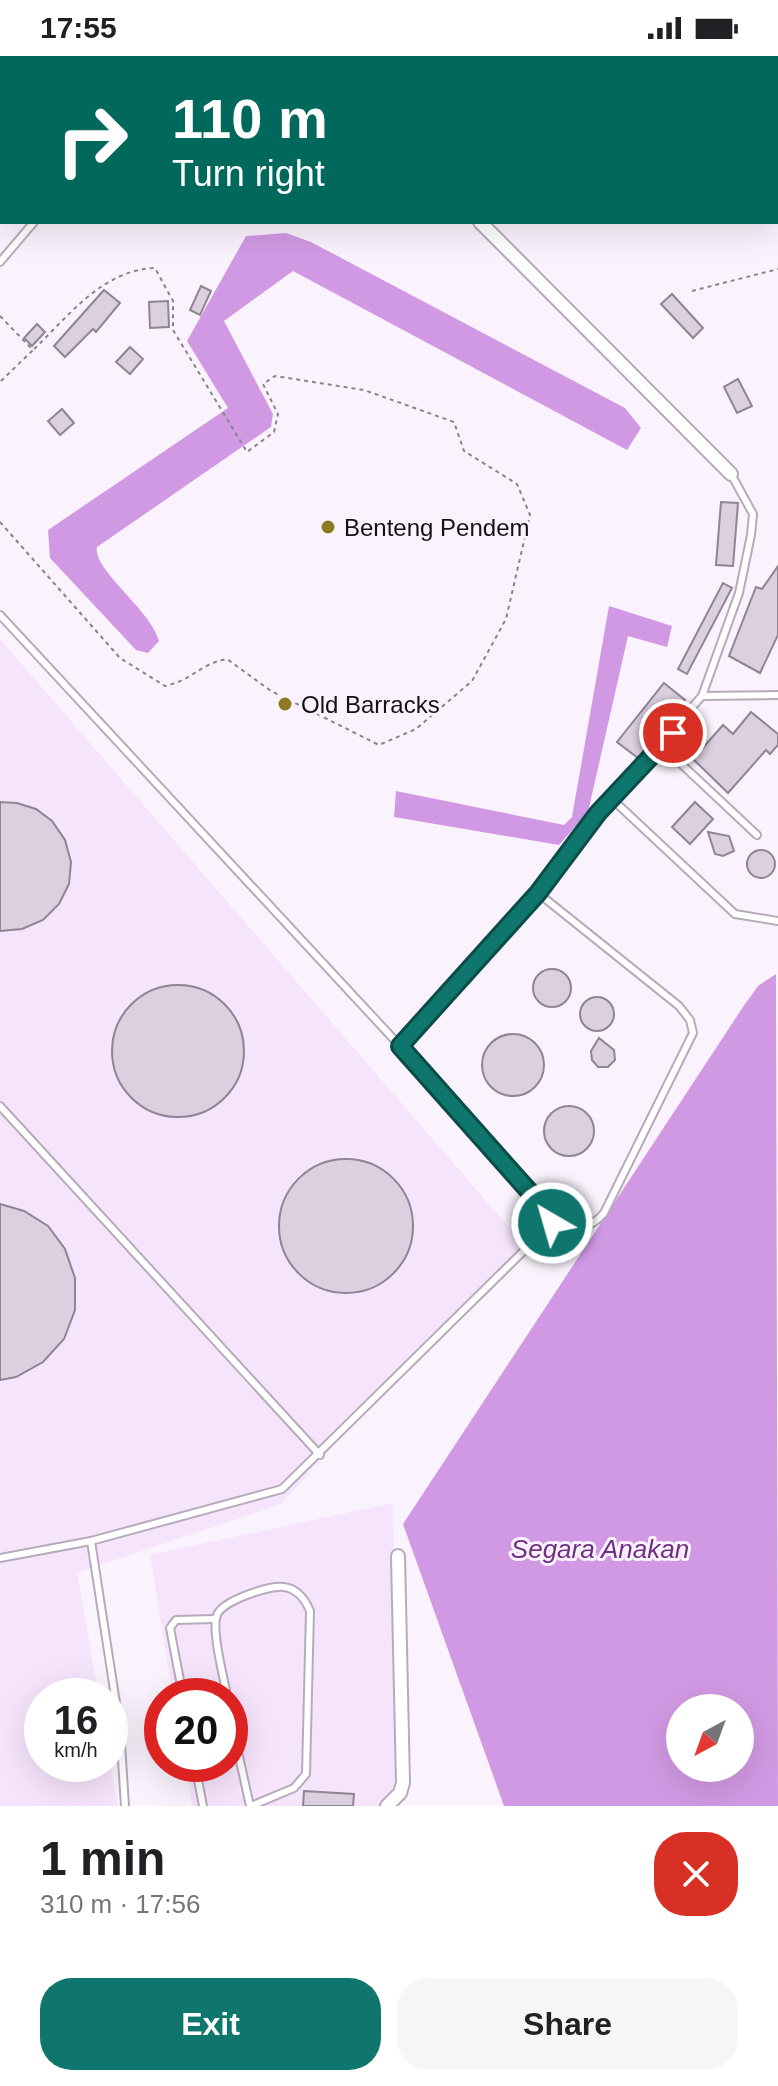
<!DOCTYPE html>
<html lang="en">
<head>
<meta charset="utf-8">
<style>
	body { margin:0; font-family:Arial,sans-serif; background:#f6f6f6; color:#202124; height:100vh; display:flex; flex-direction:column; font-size:30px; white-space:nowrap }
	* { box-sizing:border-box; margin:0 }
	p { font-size:26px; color:#757577 }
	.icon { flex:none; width:44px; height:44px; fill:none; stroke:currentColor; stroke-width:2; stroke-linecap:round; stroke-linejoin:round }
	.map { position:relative; height:1750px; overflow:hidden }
	.panel { display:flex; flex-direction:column; background:#fff; flex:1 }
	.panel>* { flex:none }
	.hud { position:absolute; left:0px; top:0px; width:778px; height:168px; box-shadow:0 8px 32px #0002; background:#00695c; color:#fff; overflow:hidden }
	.needle { width:52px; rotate:221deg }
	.controls { position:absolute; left:666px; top:1638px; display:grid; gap:16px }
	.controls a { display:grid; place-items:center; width:88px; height:88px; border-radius:50%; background:#fff; box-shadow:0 8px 32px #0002; font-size:40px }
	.speed { position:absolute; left:24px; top:1622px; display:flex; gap:16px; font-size:40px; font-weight:700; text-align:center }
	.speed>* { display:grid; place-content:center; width:104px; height:104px; border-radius:50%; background:#fff; box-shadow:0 8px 32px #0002; line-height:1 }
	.speed small { font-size:20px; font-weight:400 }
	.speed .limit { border:12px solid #d22; background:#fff; color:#111 }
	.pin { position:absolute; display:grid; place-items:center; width:68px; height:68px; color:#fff; margin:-34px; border:4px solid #fff; border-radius:50%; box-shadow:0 2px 8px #0007 }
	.me { position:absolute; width:88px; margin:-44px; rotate:322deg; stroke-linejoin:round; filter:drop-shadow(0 0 6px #0008) }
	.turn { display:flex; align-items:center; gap:28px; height:168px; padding:0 40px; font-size:36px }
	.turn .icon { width:104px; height:104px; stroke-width:2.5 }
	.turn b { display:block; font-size:56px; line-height:68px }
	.round { display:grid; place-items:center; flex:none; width:84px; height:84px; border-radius:32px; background:#f6f6f6 }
	.summary { display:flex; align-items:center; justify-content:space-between; height:136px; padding:0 40px }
	h1 { font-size:48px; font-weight:700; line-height:60px }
	.button { display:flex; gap:16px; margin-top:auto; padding:16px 40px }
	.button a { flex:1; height:92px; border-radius:32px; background:#0f766e; color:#fff; font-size:32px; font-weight:700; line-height:92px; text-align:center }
	.button a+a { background:#f6f6f6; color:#202124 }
	.status { display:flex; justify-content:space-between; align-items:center; height:56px; padding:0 40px; background:#fff; direction:ltr }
	.status svg { height:22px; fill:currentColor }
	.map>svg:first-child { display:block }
</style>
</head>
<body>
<div class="status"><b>17:55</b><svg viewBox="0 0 49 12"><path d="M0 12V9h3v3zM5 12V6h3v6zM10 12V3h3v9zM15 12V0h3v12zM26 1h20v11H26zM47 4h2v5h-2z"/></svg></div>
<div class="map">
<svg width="778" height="1750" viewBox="0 0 778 1750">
	<rect width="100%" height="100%" fill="#faf3fd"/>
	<!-- built -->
	<g fill="#f6e4fc">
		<polygon points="0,583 526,1191 394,1322 281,1448 77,1517 99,1640 42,1640 42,1708 110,1708 110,1704 118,1750 0,1750"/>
		<polygon points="393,1447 397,1750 192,1750 185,1708 230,1708 230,1640 173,1640 150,1499"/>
	</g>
	<!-- water -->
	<g fill="#d199e4" fill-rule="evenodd">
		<path d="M286,177L311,186L625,352L641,372L627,394L293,215L224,265L273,358L271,371L97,491C92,513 151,554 159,585L148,597L136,594L50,502L48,474L228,352L187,285L246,180Z"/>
		<polygon points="609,550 672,570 667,591 628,580 588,756 559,789 394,761 396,735 564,769 572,761"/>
		<path d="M776,918L778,1750H504L403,1468L743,951L758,930ZM680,1652H740V1712H680Z"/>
	</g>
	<!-- building -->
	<g fill="#dcd0e0" stroke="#8f8493" stroke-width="2">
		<polygon points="201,230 211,235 200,259 190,254"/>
		<polygon points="104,234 120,247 96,276 93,273 65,301 54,290"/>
		<polygon points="672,238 703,272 693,282 661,248"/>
		<polygon points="168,245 169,271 150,272 149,246"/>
		<polygon points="37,268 45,276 32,290 24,282"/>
		<polygon points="130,291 143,303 130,318 116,306"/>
		<polygon points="738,323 752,350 737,357 724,331"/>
		<polygon points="62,353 74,367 60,379 48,365"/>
		<polygon points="721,446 738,447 733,510 716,509"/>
		<polygon points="778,510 778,579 760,617 729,600 756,531 762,533"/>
		<polygon points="723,527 732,532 687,618 678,613"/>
		<polygon points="664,627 685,644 638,702 617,686"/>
		<polygon points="751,656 778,678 778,689 770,698 766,694 728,737 693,703 723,669 733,678"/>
		<polygon points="0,746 17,747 36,753 52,765 65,784 71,806 69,828 59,848 43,864 22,873 0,875"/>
		<polygon points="695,746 713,763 690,788 672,771"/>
		<polygon points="708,776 729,780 734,795 723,800 715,798"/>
		<circle cx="761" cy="808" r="14"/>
		<circle cx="552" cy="932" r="19"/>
		<circle cx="178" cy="995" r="66"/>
		<circle cx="597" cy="958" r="17"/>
		<circle cx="513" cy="1009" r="31"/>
		<polygon points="599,982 614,994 615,1004 608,1011 598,1011 592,1004 591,995"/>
		<circle cx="569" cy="1075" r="25"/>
		<circle cx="346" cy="1170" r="67"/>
		<polygon points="0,1148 24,1155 48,1170 65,1193 75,1222 75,1254 64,1283 43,1306 16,1321 0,1324"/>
		<polygon points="304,1735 354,1738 353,1750 303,1750"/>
	</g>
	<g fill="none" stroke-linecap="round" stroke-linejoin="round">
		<!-- lane casing -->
		<g stroke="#b7abbb" stroke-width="10">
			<g id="lane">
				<polyline points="148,0 151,2"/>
				<polyline points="0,206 34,166"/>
				<polyline points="0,559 400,990 551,1160 552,1167 282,1433 91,1485 0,1502"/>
				<polyline points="702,640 778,639"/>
				<polyline points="661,689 757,779"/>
				<polyline points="612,743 735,858 778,865"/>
				<path d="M538,837L679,950L690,964L693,977L604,1157C588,1176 574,1172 552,1167"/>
				<polyline points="400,990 538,837 598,757 702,640 739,537 751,479 753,458 731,418"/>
				<polyline points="0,1050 320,1399"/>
				<polyline points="91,1485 120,1673 125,1750"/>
				<polyline points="183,1640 170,1572 176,1564 215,1563"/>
				<path d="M227,1640C224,1622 211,1574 217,1559C222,1545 269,1529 284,1531C298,1533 305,1543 310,1555L306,1718L294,1732L251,1750"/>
				<polyline points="230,1660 250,1750"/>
				<polyline points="195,1708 203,1750"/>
			</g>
		</g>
		<!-- street casing -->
		<g stroke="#b7abbb" stroke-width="16">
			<g id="street">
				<polyline points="313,0 315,2"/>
				<polyline points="70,2 72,0"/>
				<polyline points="0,95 2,92"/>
				<polyline points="480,166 731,418"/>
				<polyline points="387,1750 400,1737 403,1727 398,1500"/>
			</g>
		</g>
		<!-- path -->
		<g stroke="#8a848c" stroke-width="2" stroke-dasharray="4 4" stroke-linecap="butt">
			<polyline points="692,235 778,213"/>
			<polyline points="0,260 33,294 0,326"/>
			<path d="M0,466L120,602L165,630C193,624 199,608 227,603L271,635L379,689L416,673L472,625L506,563L530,459L517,428L464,395L454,366L364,334L275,320L263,328L278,358L274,376L247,396L173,274V245L155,212C102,214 69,260 33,294"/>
		</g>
		<!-- lane -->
		<use href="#lane" stroke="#fff" stroke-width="6"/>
		<!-- street -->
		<use href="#street" stroke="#fff" stroke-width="12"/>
	</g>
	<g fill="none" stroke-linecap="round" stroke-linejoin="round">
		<!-- route casing -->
		<g stroke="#0a4d48" stroke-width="20">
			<polyline id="route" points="552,1167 551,1160 400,990 538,837 598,757 673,677"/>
		</g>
		<!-- route -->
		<use href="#route" stroke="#0f766e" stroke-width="14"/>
	</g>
	<!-- markers -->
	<g fill="#8c7b20" stroke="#faf3fd" stroke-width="3">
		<circle cx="328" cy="471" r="8"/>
		<circle cx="285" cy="648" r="8"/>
	</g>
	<g text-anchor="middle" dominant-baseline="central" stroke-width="6" stroke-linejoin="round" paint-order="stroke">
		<!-- poi labels -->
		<g font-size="24" fill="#141015" stroke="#faf3fd" text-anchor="start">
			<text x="344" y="471">Benteng Pendem</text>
			<text x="301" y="648">Old Barracks</text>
		</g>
		<!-- water labels -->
		<g font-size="26" font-style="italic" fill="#712e85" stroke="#faf3fd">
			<text x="600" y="1493">Segara Anakan</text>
		</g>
	</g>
</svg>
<div class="controls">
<a><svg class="needle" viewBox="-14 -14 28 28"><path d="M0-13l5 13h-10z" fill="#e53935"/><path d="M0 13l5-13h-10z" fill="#757577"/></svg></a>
</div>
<div class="speed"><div>16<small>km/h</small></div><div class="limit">20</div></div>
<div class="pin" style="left:673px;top:677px;background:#d93025"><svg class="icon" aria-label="arrive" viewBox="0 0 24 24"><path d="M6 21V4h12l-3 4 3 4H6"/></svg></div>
<svg class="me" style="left:552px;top:1167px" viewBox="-20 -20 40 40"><circle r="17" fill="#0f766e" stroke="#fff" stroke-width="3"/><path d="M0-11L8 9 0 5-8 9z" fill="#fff"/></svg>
<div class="hud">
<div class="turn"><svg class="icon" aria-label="right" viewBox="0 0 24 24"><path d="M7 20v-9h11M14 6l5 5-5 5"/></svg><div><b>110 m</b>Turn right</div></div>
</div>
</div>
<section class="panel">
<div class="summary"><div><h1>1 min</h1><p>310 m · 17:56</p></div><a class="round" style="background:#d93025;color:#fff"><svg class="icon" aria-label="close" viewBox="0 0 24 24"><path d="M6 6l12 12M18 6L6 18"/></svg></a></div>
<div class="button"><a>Exit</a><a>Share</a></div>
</section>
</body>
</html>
